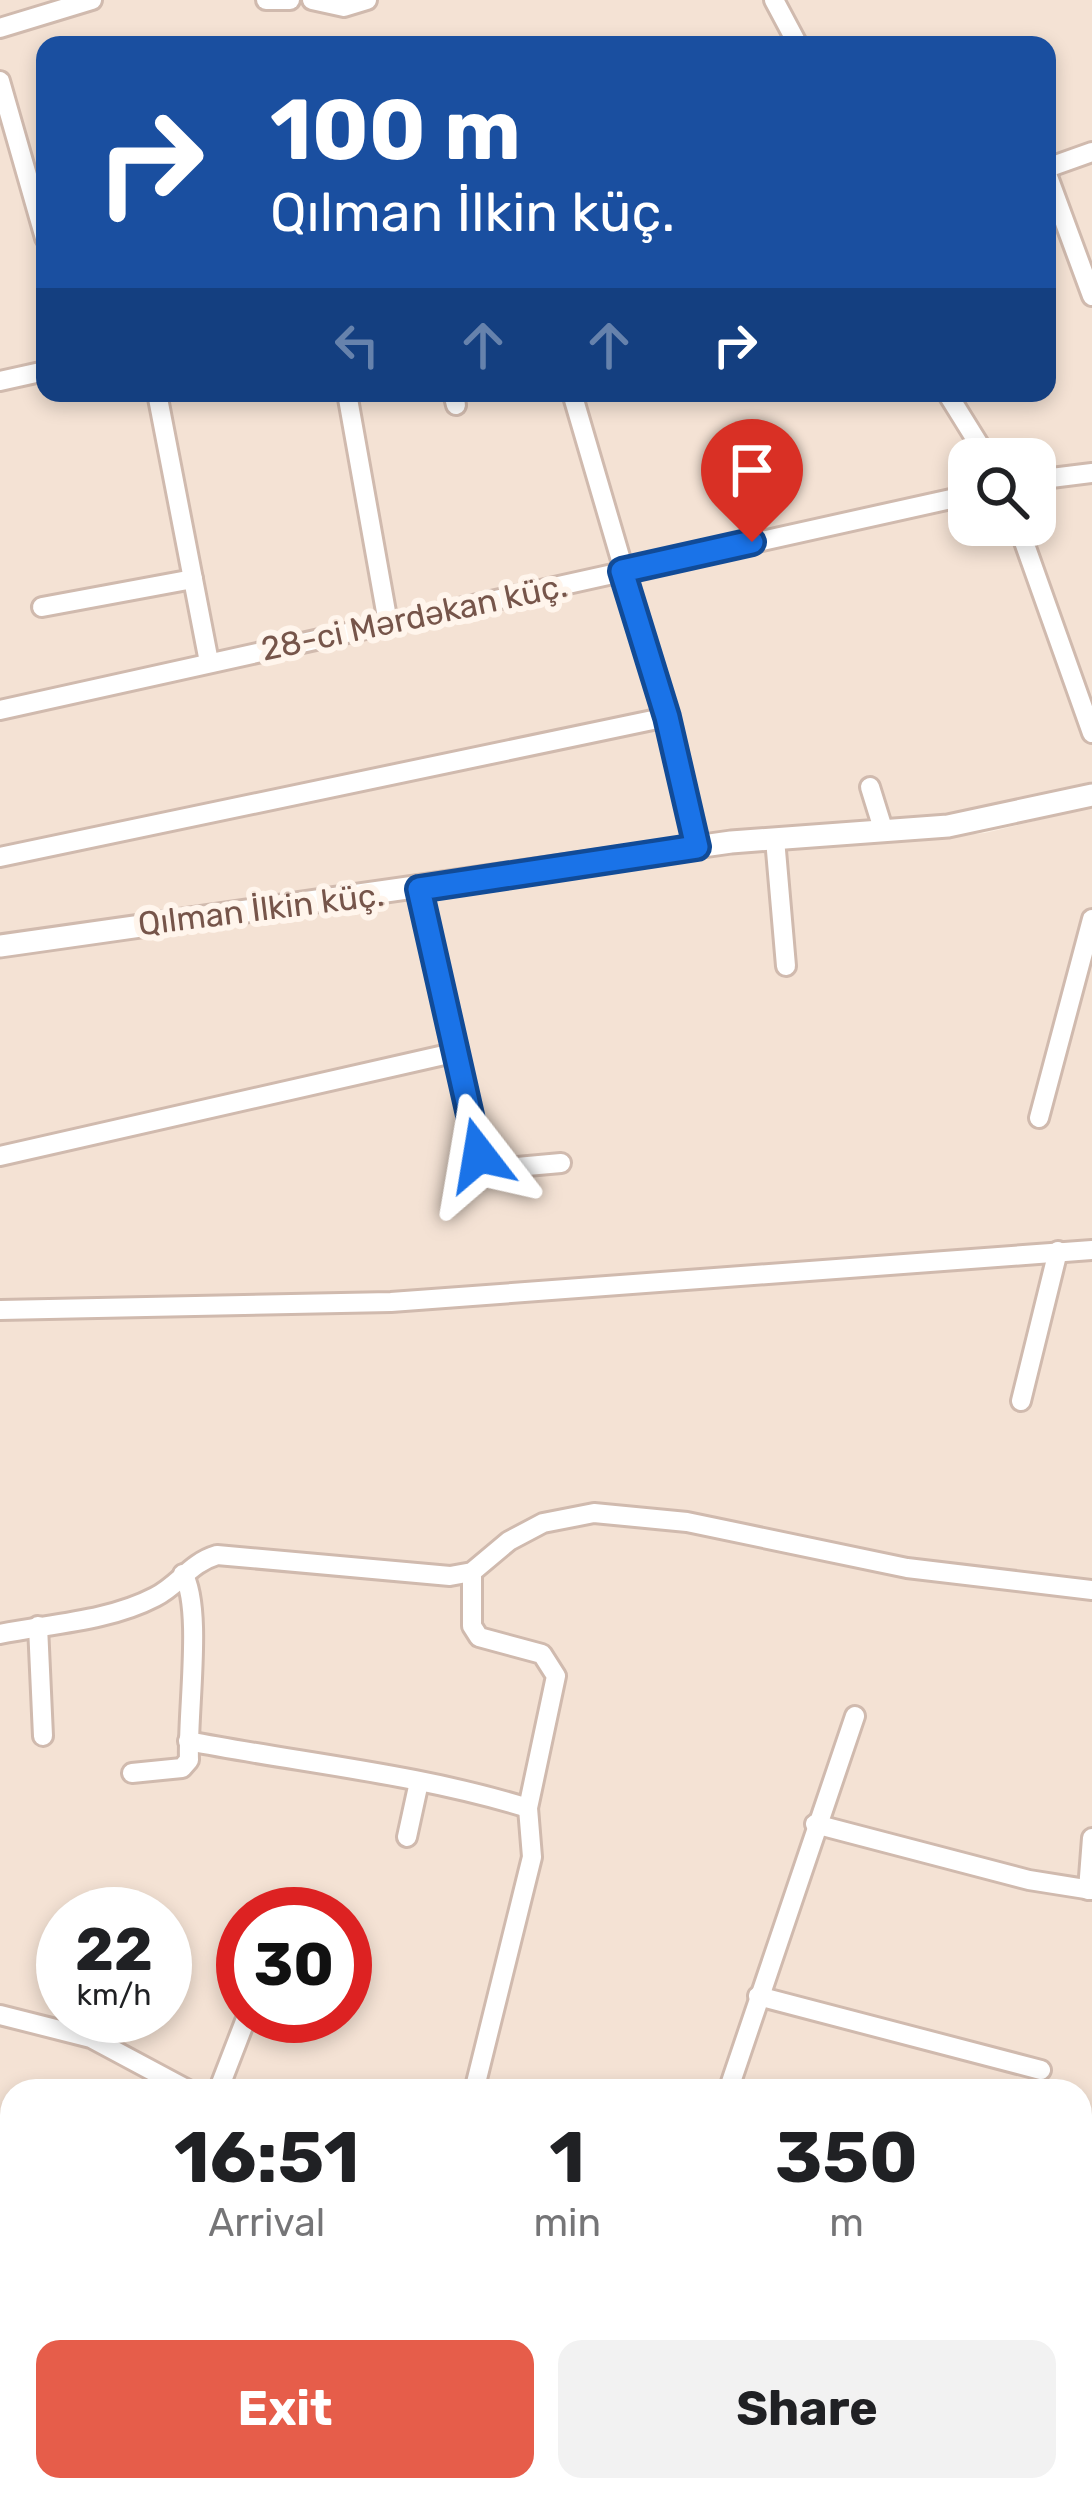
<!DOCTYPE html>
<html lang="en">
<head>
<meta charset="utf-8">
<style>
	body { margin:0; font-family:Rubik,sans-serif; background:#f2f2f2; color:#202124; height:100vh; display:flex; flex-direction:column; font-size:45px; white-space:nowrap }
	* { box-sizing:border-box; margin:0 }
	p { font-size:39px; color:#757577 }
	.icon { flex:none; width:66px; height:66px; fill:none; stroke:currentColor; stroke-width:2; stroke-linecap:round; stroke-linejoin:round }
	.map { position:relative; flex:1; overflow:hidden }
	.panel { position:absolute; left:0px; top:2079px; width:1092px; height:423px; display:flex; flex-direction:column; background:#fff; border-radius:36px 36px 0 0; box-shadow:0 6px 18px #0003 }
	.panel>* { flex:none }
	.hud { position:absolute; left:36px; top:36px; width:1020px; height:366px; border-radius:24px; box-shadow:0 6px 18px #0003; background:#1a4fa0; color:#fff; overflow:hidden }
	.fabs { position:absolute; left:948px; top:438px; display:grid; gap:24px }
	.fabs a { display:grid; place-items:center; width:108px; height:108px; border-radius:24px; background:#fff; box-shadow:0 6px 18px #0003; font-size:60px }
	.speed { position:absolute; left:36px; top:1887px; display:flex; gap:24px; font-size:60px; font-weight:700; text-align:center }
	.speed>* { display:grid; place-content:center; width:156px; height:156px; border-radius:50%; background:#fff; box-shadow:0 6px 18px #0003; line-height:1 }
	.speed small { font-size:30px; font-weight:400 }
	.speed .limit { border:18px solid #d22; background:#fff; color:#111 }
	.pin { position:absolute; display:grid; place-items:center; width:102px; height:102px; color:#fff; margin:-123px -51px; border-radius:50% 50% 50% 0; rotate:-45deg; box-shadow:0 0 12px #0007 }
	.pin .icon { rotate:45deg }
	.me { position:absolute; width:132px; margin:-66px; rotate:346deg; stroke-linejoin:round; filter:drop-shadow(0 0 9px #0008) }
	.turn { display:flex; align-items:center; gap:42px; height:252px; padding:0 36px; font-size:54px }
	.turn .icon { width:156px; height:156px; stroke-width:2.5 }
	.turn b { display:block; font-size:84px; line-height:102px }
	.lanes { display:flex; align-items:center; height:114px; padding:0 36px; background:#0003; justify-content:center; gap:60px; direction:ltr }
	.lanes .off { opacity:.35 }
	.eta { display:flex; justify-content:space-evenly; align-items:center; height:204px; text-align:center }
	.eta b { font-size:72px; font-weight:700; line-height:84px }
	.primary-button { display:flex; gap:24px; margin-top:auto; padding:24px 36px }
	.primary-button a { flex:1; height:138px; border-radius:24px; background:#e65d4a; color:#fff; font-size:48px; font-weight:700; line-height:138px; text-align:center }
	.primary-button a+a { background:#f2f2f2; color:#202124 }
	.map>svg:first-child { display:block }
</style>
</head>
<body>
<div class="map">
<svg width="1092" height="2500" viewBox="0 0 1092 2500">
	<rect width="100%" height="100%" fill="#fcf1e5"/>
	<!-- residential -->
	<g fill="#f4e2d4" fill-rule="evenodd">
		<path d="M0,0H1092V781L967,813L747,831L0,933ZM45,45H1047V393H45ZM969,459H1035V525H969Z"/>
		<path d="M1092,807V2500H1068L1065,2490H1080V2091H12V2490H704L708,2500H0V955L170,927L475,893L734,852L985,833ZM63,1914H165V2016H63ZM243,1914H345V2016H243Z"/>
	</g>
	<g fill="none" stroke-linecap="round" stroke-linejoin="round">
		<!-- minor casing -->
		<g stroke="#d0baae" stroke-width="24">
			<g id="minor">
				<polyline points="266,0 290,0"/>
				<polyline points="312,0 344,7 367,0"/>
				<polyline points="774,0 798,45"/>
				<polyline points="0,28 92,0"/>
				<polyline points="0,81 45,238"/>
				<polyline points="1047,168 1092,152"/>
				<polyline points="1047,174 1092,296"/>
				<polyline points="0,381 45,371"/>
				<polyline points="157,393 209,662"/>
				<polyline points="347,393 388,623"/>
				<polyline points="453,393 456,405"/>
				<polyline points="572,393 667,717 697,847"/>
				<polyline points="947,393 988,459"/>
				<polyline points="1035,480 1092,473"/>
				<polyline points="1018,525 1092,733"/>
				<polyline points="42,607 193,579"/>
				<polyline points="0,710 969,495"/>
				<polyline points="870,787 884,832"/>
				<polyline points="775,839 786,966"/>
				<polyline points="0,857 667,717"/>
				<polyline points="419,889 483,1164 495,1169 561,1163"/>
				<polyline points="1039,1118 1092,919"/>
				<polyline points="0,1156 453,1053"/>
				<polyline points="0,1310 391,1302 1092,1250"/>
				<polyline points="1021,1401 1058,1251"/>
				<polyline points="472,1572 472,1626 479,1637 542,1654 556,1676 528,1808 532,1857 474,2091"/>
				<polyline points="38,1626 43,1736"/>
				<path d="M0,1634C50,1624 109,1621 155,1597C179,1585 190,1563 217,1555L450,1576L472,1572L509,1541L543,1523L594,1513L687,1522L907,1568L1092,1590"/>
				<path d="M188,1741C301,1763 419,1774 528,1808"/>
				<path d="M132,1773L182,1768L189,1760C187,1713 203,1607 183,1574"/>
				<polyline points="815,1824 1029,1880 1092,1890"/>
				<polyline points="407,1837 419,1782"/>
				<polyline points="1088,1890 1092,1838"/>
				<polyline points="758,1996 1041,2070"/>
				<polyline points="0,2015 91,2038 190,2091"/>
				<polyline points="218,2091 247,2016"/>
				<polyline points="728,2091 855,1716"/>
				<polyline points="0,2318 12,2347"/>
				<polyline points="1080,2346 1092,2344"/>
				<polyline points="31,2500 34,2490"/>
				<polyline points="407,2500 429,2490"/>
			</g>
		</g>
		<!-- tertiary casing -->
		<g stroke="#d0baae" stroke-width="27">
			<polyline id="tertiary" points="0,946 731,842 948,826 1092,795"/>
		</g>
		<!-- minor -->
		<use href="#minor" stroke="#fff" stroke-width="18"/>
		<!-- tertiary -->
		<use href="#tertiary" stroke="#fff" stroke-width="21"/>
	</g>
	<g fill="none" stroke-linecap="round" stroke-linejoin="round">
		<!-- route casing -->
		<g stroke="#114b97" stroke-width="30">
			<polyline id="route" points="479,1155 419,889 697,847 667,717 622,571 752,542"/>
		</g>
		<!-- route -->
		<use href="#route" stroke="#1a73e8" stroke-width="21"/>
	</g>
	<g text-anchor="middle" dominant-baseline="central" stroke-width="12" stroke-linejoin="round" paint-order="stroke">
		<!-- street labels -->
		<g font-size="33" fill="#76554a" stroke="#fff5ec">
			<text transform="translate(414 617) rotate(-12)">28-ci Mərdəkan küç.</text>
			<text transform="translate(261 909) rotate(-7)">Qılman İlkin küç.</text>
		</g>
	</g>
</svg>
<div class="fabs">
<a><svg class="icon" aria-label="search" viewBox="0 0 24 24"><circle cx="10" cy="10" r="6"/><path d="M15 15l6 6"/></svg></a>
</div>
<div class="speed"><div>22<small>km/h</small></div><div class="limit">30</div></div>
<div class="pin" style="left:752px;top:542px;background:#d93025"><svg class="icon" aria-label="arrive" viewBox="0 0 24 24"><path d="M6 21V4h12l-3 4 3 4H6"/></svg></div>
<svg class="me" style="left:479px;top:1155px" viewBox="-20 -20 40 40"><path d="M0-17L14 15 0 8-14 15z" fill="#1a73e8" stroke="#fff" stroke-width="4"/></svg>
<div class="hud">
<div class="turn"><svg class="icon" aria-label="right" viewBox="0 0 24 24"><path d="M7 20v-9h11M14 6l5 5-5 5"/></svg><div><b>100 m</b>Qılman İlkin küç.</div></div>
<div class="lanes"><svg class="icon off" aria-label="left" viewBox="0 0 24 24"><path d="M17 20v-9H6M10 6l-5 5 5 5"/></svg><svg class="icon off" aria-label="ahead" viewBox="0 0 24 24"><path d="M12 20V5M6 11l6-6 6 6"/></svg><svg class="icon off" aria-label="ahead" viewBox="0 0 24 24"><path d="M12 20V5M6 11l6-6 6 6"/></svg><svg class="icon" aria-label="right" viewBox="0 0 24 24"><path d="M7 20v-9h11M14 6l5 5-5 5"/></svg></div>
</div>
<section class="panel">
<div class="eta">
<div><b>16:51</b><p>Arrival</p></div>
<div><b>1</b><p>min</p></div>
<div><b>350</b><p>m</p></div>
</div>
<div class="primary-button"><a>Exit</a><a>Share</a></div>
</section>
</div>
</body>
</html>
